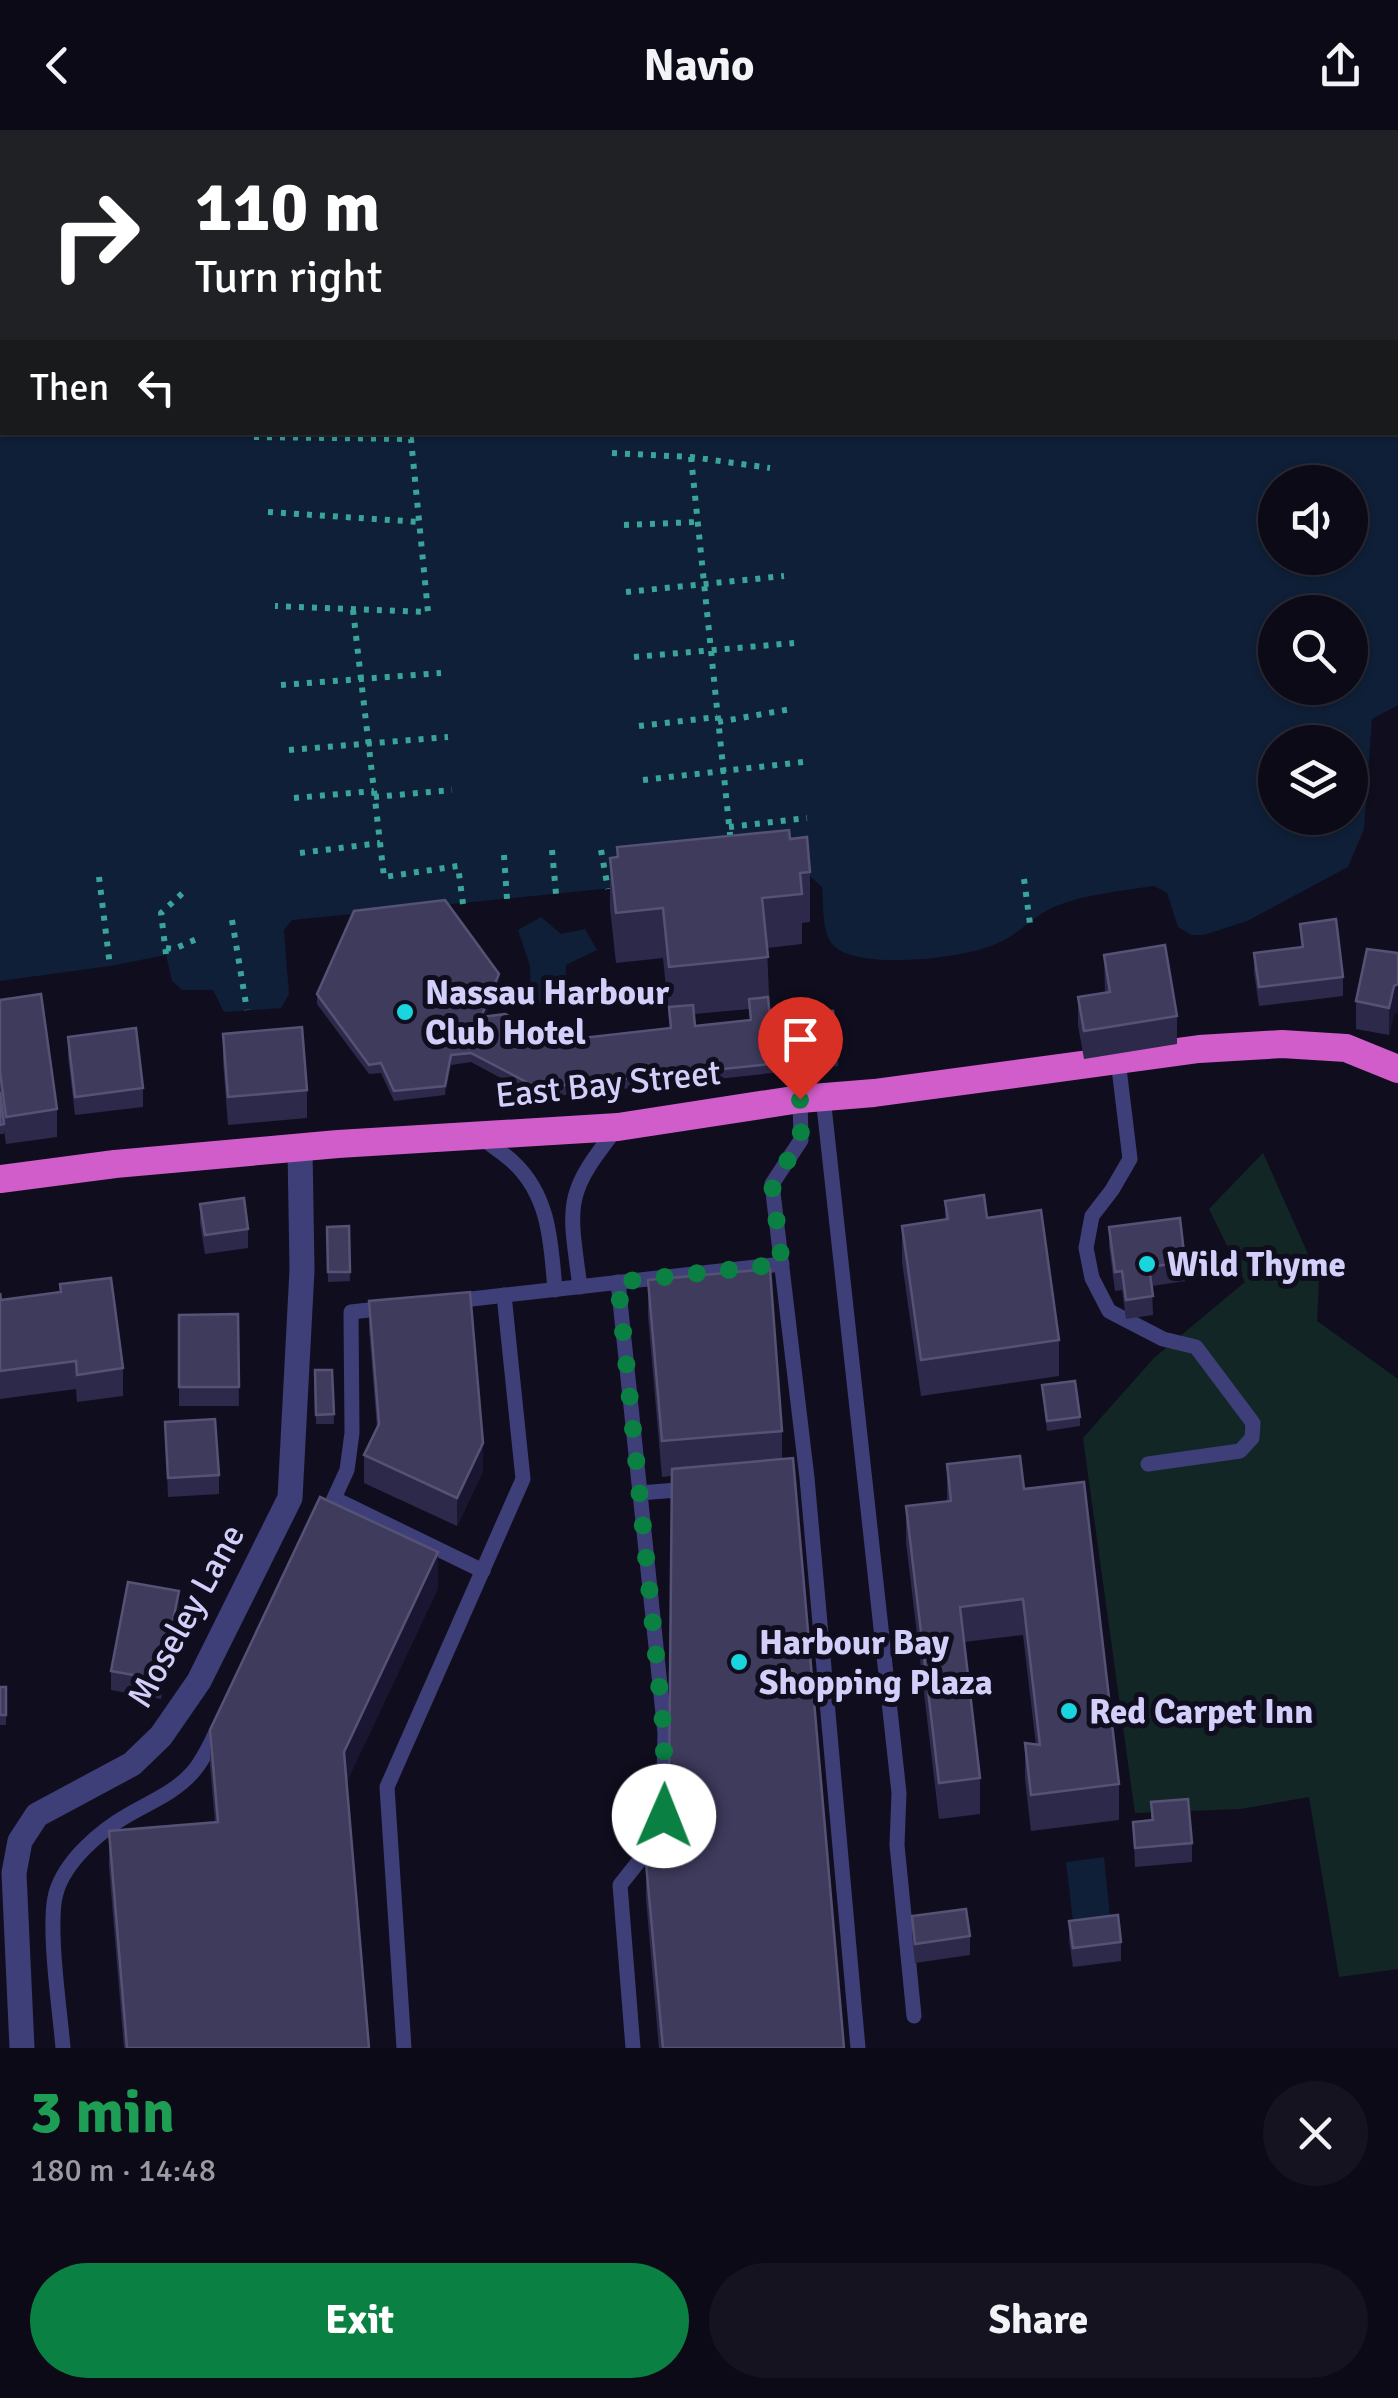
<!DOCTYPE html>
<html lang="en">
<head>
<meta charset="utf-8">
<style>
	body { margin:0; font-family:Signika,sans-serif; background:#15131f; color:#f1f3f6; height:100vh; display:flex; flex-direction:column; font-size:38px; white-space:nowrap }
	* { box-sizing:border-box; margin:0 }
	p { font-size:32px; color:#9a9aa1 }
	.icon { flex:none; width:55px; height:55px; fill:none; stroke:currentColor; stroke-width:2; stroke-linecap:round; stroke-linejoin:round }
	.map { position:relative; height:1918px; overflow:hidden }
	.sheet { display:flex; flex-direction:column; background:#0c0a16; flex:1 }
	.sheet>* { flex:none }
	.guide { position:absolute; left:0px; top:0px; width:1400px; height:305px; box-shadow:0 2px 8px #0004,0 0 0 2px #2c2b35; background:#202124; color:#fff; overflow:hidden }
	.controls { position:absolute; left:1258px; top:335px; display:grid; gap:20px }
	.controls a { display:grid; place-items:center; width:110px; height:110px; border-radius:50%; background:#0c0a16; box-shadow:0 2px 8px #0004,0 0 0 2px #2c2b35; font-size:50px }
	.pin { position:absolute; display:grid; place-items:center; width:85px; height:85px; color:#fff; margin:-102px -42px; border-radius:50% 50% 50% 0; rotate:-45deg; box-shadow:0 0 10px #0007 }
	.pin .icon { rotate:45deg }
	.me { position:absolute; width:110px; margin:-55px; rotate:1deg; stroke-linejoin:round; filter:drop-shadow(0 0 8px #0008) }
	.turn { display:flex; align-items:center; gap:35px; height:210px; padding:0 30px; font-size:45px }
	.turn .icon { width:130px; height:130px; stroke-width:2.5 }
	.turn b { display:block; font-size:70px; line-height:85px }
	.then { display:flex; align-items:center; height:95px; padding:0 30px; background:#0003; gap:20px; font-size:38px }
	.round { display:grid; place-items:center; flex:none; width:105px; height:105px; border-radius:52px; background:#15131f }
	.headline { display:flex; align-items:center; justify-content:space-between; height:170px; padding:0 30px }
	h1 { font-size:60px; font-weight:700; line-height:75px; color:#1e9e55 }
	.button { display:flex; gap:20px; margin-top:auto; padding:20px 30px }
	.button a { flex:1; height:115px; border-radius:60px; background:#0b8043; color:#fff; font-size:40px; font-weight:700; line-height:115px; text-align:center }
	.button a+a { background:#15131f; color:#f1f3f6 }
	header { display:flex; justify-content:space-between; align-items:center; height:130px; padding:0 30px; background:#0c0a16; font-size:45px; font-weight:700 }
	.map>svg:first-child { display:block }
</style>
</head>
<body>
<header><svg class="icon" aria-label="back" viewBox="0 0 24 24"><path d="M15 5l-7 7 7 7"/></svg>Navio<svg class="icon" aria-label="share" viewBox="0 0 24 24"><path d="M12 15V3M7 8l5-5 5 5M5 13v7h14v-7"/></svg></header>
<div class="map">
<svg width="1398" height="1918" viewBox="0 0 1398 1918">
	<rect width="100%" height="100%" fill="#100e1e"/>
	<!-- green -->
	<polygon fill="#122725" points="1263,1023 1319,1149 1317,1191 1398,1249 1398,1839 1339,1847 1309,1667 1240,1679 1135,1683 1083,1308 1154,1228 1245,1152 1209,1079"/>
	<!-- water -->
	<g fill="#0e1f37" fill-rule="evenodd">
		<path d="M0,0H1398V575L1372,589L1364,699L1348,737L1247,791L1204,805H1191L1178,797L1167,763L1154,756C1122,761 1086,764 1056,776C1036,784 1019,804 998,813C969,828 859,841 834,816C821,803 824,775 822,757L802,739L292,790L284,800L289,864L281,878L224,882L213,860H182L172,851L166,825L110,836L0,851ZM2,2H1398V302H2ZM1275,352H1350V428H1275ZM1275,482H1350V558H1275ZM1275,612H1350V688H1275Z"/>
		<polygon points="541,787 561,804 585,799 597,820 566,835 565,870 531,874 530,836 518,800"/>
		<polygon points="1104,1727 1111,1796 1074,1800 1066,1732"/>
	</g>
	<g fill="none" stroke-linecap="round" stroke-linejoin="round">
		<!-- path -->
		<g stroke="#3aa498" stroke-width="6" stroke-dasharray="5 8" stroke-linecap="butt">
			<polyline points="254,307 411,309 428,482 275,476"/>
			<polyline points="612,323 691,327 770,338"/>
			<polyline points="691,327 731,714"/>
			<polyline points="268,382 420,392"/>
			<polyline points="624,395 697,392"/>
			<polyline points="626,462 784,446"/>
			<polyline points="353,480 384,747 458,736 463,774"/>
			<polyline points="634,527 794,513"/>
			<polyline points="281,555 441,543"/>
			<polyline points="718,592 791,579"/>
			<polyline points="639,596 717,587"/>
			<polyline points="289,620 448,607"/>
			<polyline points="643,650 803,632"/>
			<polyline points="374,667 452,660"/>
			<polyline points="294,668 374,661"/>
			<polyline points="729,697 807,688"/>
			<polyline points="552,720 556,764"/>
			<polyline points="601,720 608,759"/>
			<polyline points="300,723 380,713"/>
			<polyline points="504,725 507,769"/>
			<polyline points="99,747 110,836"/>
			<polyline points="1024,749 1030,794"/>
			<polyline points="232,790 247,880"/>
			<polyline points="166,818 174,819 199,808"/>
			<polyline points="166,824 161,783 186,760"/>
		</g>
		<!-- service -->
		<g stroke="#3e3f78" stroke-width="15">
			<polyline points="1118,930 1130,1029 1112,1060 1092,1086 1086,1118 1092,1148 1109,1181 1163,1209 1196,1217 1253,1293 1252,1308 1240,1321 1148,1334"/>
			<polyline points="823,967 899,1663 897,1715 914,1886"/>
			<polyline points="800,969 801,1010 772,1054 807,1348 858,1918"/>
			<path d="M481,1007C491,1016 504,1023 513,1032C550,1066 551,1114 555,1160"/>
			<polyline points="618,1152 665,1603 663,1686 647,1721 620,1755 633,1918"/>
			<path d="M580,1157C569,1074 563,1065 618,997"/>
			<polyline points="453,1171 782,1134"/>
			<polyline points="640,1363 689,1359"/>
			<polyline points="335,1369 483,1441"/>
			<polyline points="325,1388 347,1340 352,1303 351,1182 386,1178"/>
			<path d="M63,1918C60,1881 47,1795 56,1763C65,1731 100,1701 128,1685C150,1672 174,1663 192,1643C204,1630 211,1612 219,1596"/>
			<polyline points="404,1918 387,1657 523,1349 504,1165"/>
		</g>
		<!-- minor -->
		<polyline stroke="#3e3f78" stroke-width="25" points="22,1918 14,1743 20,1711 37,1685 132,1634 161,1606 199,1551 290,1368 302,1140 300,1018"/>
		<!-- trunk -->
		<polyline stroke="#d05dca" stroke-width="28" points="0,1049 115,1034 338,1014 618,997 800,969 874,963 1199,919 1282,914 1346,918 1398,939"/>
	</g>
	<!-- wall -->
	<g fill="#2d294a" fill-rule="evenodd">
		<path d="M790,709L810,742V792L802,793V814L767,818L770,888L838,927V936L538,968L471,932L451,935L445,965L394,971L381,943L369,944L317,874V864L499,853L485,886L556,911L670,898L663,828L616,833L610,778V728L617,727V717ZM749,879L750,890L695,896L694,884Z"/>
		<polygon points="1300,794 1343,847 1343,866 1259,876 1254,842 1254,823 1301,817"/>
		<polygon points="1398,823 1398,882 1394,884 1389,905 1356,899 1356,871"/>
		<polygon points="1104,825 1177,886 1177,914 1084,929 1078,895 1078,867 1105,862"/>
		<polygon points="0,870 57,979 57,1007 6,1014 4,1000 4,1004 0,1004"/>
		<polygon points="223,904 307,960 307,988 228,995 223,932"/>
		<polygon points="68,907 143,958 143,977 75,985 68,926"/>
		<polygon points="945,1071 987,1088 1059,1210 1059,1246 921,1266 902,1132 902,1096 945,1089"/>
		<polygon points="200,1074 248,1099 248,1118 205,1124 200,1093"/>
		<polygon points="349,1096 350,1151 328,1152 327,1097"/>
		<polygon points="1109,1097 1185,1132 1185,1151 1152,1156 1153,1185 1126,1189 1122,1160 1115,1161 1109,1116"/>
		<polygon points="648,1150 782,1301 782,1329 844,1918 659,1918 646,1769 646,1733 679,1694 669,1689 672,1346 662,1347 648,1186"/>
		<polygon points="0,1163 1,1170 123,1238 123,1266 77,1272 76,1259 0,1269"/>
		<polygon points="369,1171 483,1341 457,1396 364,1353 364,1325 377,1298 369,1199"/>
		<polygon points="238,1184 239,1276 179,1276 179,1185"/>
		<polygon points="315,1240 332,1240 334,1294 316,1294"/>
		<polygon points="1042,1255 1080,1287 1080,1296 1047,1301"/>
		<polygon points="165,1292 219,1345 219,1364 168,1367"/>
		<polygon points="947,1334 1024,1359 1119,1654 1119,1690 1031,1701 1025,1649 1025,1613 1036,1615 1023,1505 964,1512 980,1648 980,1684 939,1689 906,1412 906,1376 947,1371"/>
		<polygon points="438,1458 346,1653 369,1918 124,1918 109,1737 109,1701 215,1692 210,1636 210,1600"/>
		<polygon points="179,1480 161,1569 111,1560 111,1541"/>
		<rect x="0" y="1557" width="6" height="38"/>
		<polygon points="1151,1672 1192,1713 1192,1732 1135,1737 1133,1692 1151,1690"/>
		<polygon points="912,1786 970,1806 970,1825 915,1833 912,1805"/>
		<polygon points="1069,1791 1121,1812 1121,1831 1073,1837 1069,1810"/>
	</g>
	<!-- shaded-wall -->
	<g fill="#1a1631">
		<polygon points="499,844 499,853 481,896 481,887"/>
		<polygon points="1398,854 1398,882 1394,884 1389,905 1389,878 1394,856"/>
		<polygon points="451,925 451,935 445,965 445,956"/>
		<polygon points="483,1313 483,1341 457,1396 457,1368"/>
		<polygon points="438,1422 438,1458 344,1658 344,1622"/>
		<polygon points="179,1461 179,1480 161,1569 161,1550"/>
	</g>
	<!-- building -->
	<g fill="#3f3b5d" stroke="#565276" stroke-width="2.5">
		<polygon points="789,700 790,709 807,707 810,742 800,743 802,764 762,768 768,827 669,837 663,778 616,783 610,728 618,727 617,717"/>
		<polygon points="445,770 499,844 481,887 505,884 556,911 671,898 669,877 693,875 695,896 751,890 749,869 768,867 770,888 833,881 838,927 538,958 471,923 451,925 445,956 394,961 381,933 369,935 317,864 354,781"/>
		<polygon points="1336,789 1343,847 1259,857 1254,823 1303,817 1300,794"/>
		<polygon points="1165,815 1177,886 1084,901 1078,867 1110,862 1104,825"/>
		<polygon points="1367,819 1398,823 1398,854 1394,856 1389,878 1356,871"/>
		<polygon points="41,864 57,979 6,987 0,942 0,870"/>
		<polygon points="302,897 307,960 228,967 223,904"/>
		<polygon points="136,898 143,958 75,967 68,907"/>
		<polygon points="0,962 4,994 0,995"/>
		<polygon points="984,1065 987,1088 1041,1080 1059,1210 921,1230 902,1096 948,1089 945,1071"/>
		<polygon points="244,1068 248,1099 205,1105 200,1074"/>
		<polygon points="1180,1088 1185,1132 1149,1137 1153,1166 1126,1170 1122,1141 1115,1142 1109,1097"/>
		<polygon points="349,1096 350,1142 328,1142 327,1097"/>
		<polygon points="770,1139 782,1301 662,1311 648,1150"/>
		<polygon points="111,1148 123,1238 77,1245 76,1231 0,1241 0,1163 1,1170 61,1162 60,1154"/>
		<polygon points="470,1162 483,1313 457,1368 364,1325 379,1294 369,1171"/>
		<polygon points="238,1184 239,1257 179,1257 179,1185"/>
		<polygon points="315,1240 332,1240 334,1284 316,1285"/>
		<polygon points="1075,1251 1080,1287 1047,1291 1042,1255"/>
		<polygon points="215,1289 219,1345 168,1348 165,1292"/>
		<polygon points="1020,1326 1024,1359 1084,1352 1119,1654 1031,1665 1025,1613 1040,1615 1023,1469 960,1477 980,1648 939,1653 906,1376 951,1371 947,1334"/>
		<polygon points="793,1328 844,1918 663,1918 646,1733 701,1669 669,1653 672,1339"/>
		<polygon points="320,1367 438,1422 344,1622 369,1918 127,1918 109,1701 218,1692 210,1600"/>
		<polygon points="128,1452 179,1461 161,1550 111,1541"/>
		<rect x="0" y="1557" width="6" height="28"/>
		<polygon points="1188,1669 1192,1713 1135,1718 1133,1692 1153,1690 1151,1672"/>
		<polygon points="966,1779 970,1806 915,1814 912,1786"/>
		<polygon points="1118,1785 1121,1812 1073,1818 1069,1791"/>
	</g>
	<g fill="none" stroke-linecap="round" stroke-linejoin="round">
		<!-- route -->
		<polyline stroke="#0b8043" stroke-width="18" stroke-dasharray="0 32.4" points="664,1686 664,1603 618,1152 782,1134 772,1054 801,1010 800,969"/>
	</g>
	<!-- markers -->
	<g fill="#18d5de" stroke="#100e1e" stroke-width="4">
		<circle cx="405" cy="882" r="10"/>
		<circle cx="1147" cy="1134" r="10"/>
		<circle cx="739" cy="1532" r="10"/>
		<circle cx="1069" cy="1581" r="10"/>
	</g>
	<g text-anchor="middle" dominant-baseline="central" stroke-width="10" stroke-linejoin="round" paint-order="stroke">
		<!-- poi labels -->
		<g font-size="35" font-weight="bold" fill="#d2d0fa" stroke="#100e1e" text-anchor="start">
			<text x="425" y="862">Nassau Harbour<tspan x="425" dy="40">Club Hotel</tspan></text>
			<text x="1167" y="1134">Wild Thyme</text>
			<text x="759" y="1512">Harbour Bay<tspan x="759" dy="40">Shopping Plaza</tspan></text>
			<text x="1089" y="1581">Red Carpet Inn</text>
		</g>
		<!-- street labels -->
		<g font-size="35" fill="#d2d0fa" stroke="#100e1e">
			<text transform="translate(608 954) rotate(-6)">East Bay Street</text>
			<text transform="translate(186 1486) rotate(-61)">Moseley Lane</text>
		</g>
	</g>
</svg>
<div class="controls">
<a><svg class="icon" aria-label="sound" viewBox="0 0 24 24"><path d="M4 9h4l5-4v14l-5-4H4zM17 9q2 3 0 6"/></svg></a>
<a><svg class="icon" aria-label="search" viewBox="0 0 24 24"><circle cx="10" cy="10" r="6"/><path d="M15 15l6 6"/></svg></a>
<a><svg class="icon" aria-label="layers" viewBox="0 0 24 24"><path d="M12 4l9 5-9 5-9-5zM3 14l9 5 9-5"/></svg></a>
</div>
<div class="pin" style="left:800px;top:969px;background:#d93025"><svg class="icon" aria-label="arrive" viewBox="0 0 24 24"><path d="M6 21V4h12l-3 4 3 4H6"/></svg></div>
<svg class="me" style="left:664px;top:1686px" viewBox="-20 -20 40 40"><circle r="19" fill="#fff"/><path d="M0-13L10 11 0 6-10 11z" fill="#0b8043"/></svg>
<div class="guide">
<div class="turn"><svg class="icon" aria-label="right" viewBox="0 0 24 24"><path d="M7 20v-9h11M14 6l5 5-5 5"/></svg><div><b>110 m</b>Turn right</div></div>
<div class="then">Then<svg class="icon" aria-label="left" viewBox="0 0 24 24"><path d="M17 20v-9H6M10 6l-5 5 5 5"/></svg></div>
</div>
</div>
<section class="sheet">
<div class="headline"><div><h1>3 min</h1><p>180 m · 14:48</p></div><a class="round"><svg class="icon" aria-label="close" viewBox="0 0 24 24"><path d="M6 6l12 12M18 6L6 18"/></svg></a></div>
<div class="button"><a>Exit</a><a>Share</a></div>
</section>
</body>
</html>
